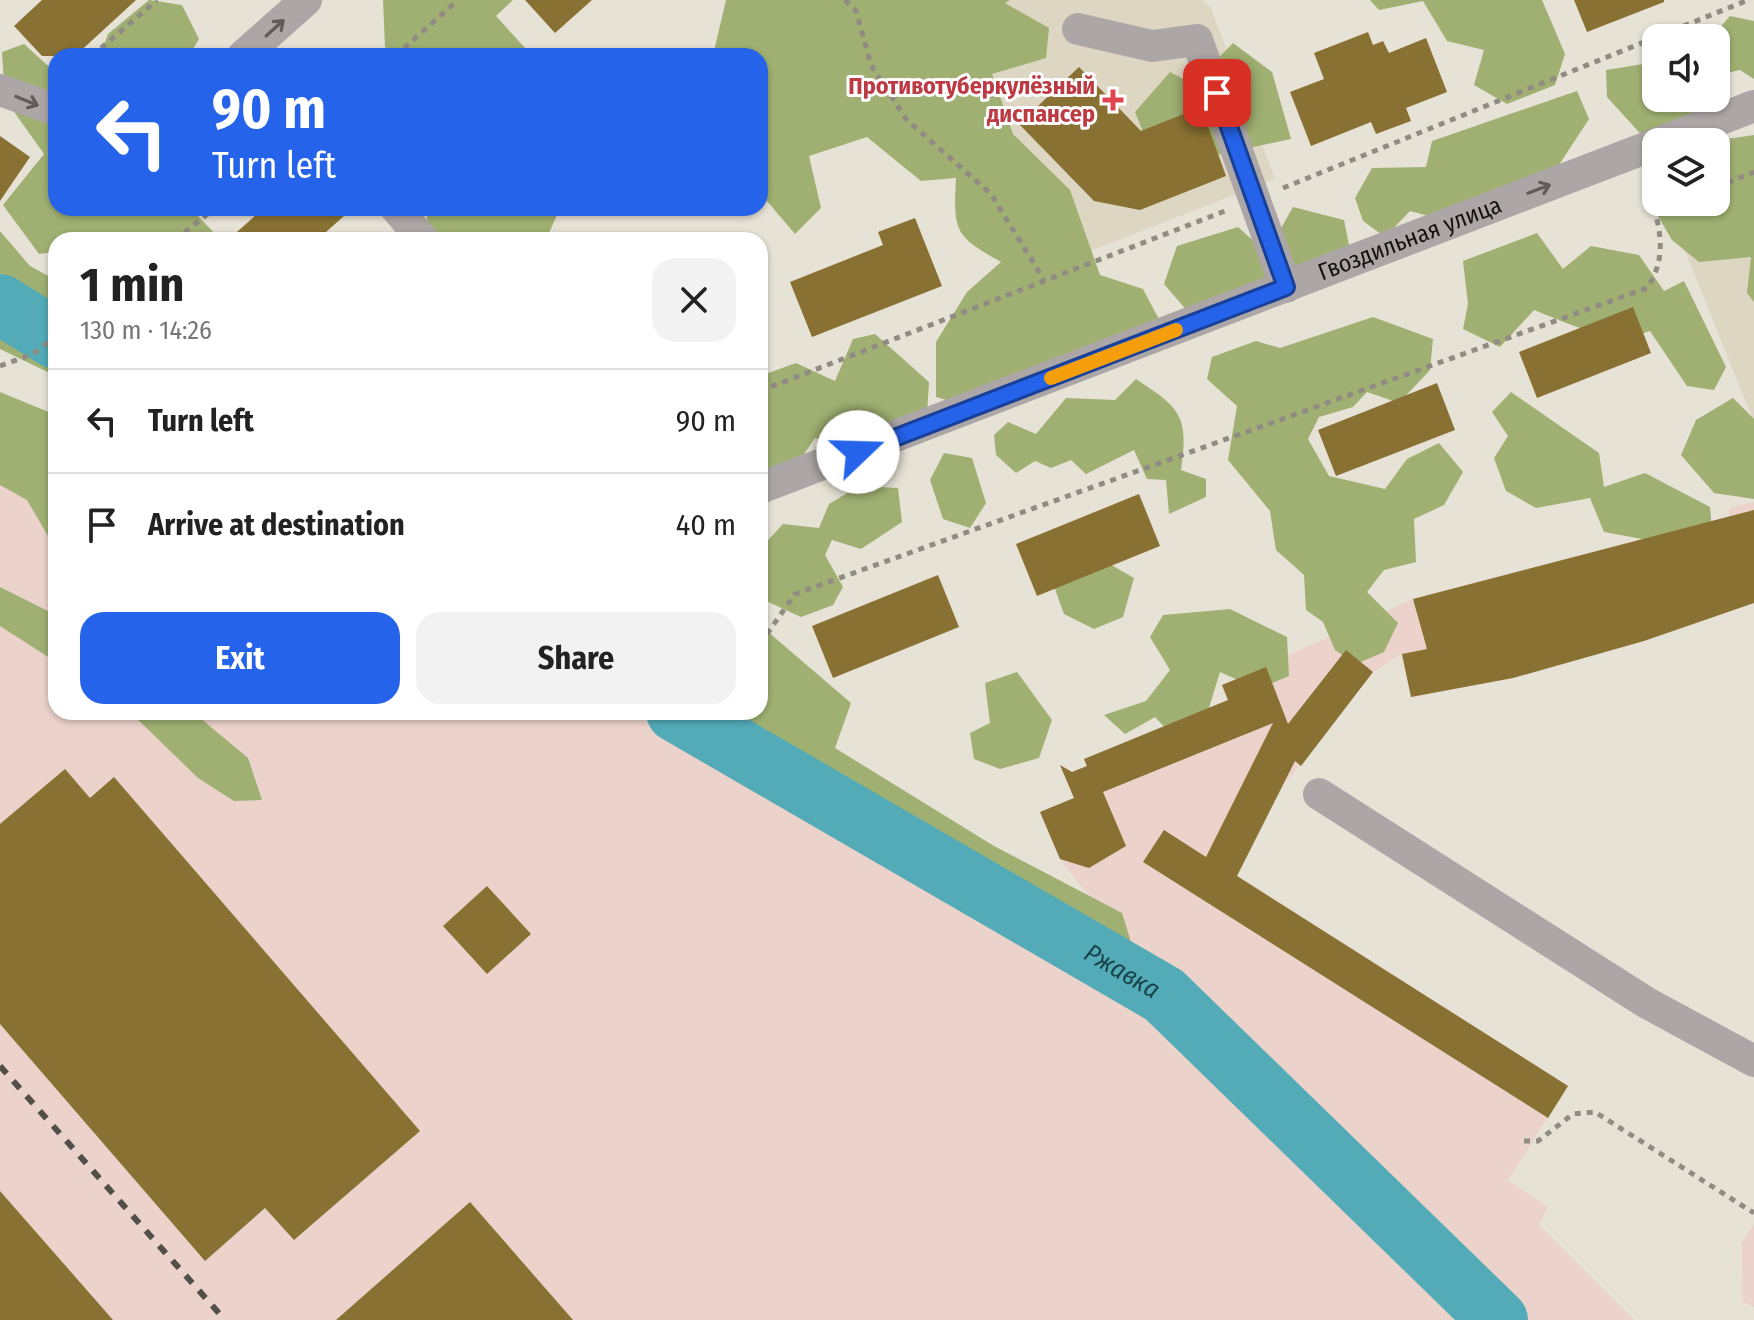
<!DOCTYPE html>
<html lang="en">
<head>
<meta charset="utf-8">
<style>
	body { margin:0; font-family:"Fira Sans Condensed",sans-serif; background:#f2f2f2; color:#222; height:100vh; display:flex; flex-direction:column; font-size:30px; white-space:nowrap }
	* { box-sizing:border-box; margin:0 }
	p { font-size:26px; color:#767676 }
	.icon { flex:none; width:44px; height:44px; fill:none; stroke:currentColor; stroke-width:2; stroke-linecap:round; stroke-linejoin:round }
	.map { position:relative; flex:1; overflow:hidden }
	.details { position:absolute; left:48px; top:232px; width:720px; height:488px; display:flex; flex-direction:column; background:#fff; border-radius:24px; box-shadow:0 2px 6px #0004 }
	.details>* { flex:none }
	.banner { position:absolute; left:48px; top:48px; width:720px; height:168px; border-radius:24px; box-shadow:0 2px 6px #0004; background:#2563eb; color:#fff; overflow:hidden }
	.controls { position:absolute; left:1642px; top:24px; display:grid; gap:16px }
	.controls a { display:grid; place-items:center; width:88px; height:88px; border-radius:16px; background:#fff; box-shadow:0 2px 6px #0004; font-size:40px }
	.pin { position:absolute; display:grid; place-items:center; width:68px; height:68px; color:#fff; margin:-34px; border-radius:16px; box-shadow:0 4px 12px #0006 }
	.me { position:absolute; width:88px; margin:-44px; rotate:69deg; stroke-linejoin:round; filter:drop-shadow(0 0 6px #0008) }
	.turn { display:flex; align-items:center; gap:28px; height:168px; padding:0 32px; font-size:36px }
	.turn .icon { width:104px; height:104px; stroke-width:2.5 }
	.turn b { display:block; font-size:56px; line-height:68px }
	.round { display:grid; place-items:center; flex:none; width:84px; height:84px; border-radius:24px; background:#f2f2f2 }
	.headline { display:flex; align-items:center; justify-content:space-between; height:136px; padding:0 32px }
	h1 { font-size:48px; font-weight:700; line-height:60px }
	.button { display:flex; gap:16px; margin-top:auto; padding:16px 32px }
	.button a { flex:1; height:92px; border-radius:24px; background:#2563eb; color:#fff; font-size:32px; font-weight:700; line-height:92px; text-align:center }
	.button a+a { background:#f2f2f2; color:#222 }
	ul { padding:0; list-style:none }
	li { display:flex; align-items:center; gap:24px; height:104px; padding:0 32px; border-top:2px solid #e0e0e0 }
	li div { flex:1 }
	li b { display:block; font-size:30px }
	li em { font-style:normal }
	.map>svg:first-child { display:block }
</style>
</head>
<body>
<div class="map">
<svg width="1754" height="1320" viewBox="0 0 1754 1320">
	<rect width="100%" height="100%" fill="#e7e2d6"/>
	<!-- industrial -->
	<g fill="#ebd2ca">
		<polygon points="0,467 56,497 56,712 712,712 1103,914 1060,859 1040,812 1074,798 1065,775 1086,766 1084,759 1227,701 1222,685 1413,599 1730,516 1729,508 1754,502 1754,603 1513,678 1411,697 1401,654 1373,672 1283,786 1252,847 1220,831 1211,859 1568,1086 1508,1180 1548,1207 1539,1225 1634,1320 0,1320"/>
		<polygon points="1754,1224 1754,1307 1743,1302 1742,1243"/>
	</g>
	<!-- built -->
	<g fill="#ddd6c2">
		<polygon points="978,0 1203,0 1211,8 1275,179 1054,265 944,21"/>
		<polygon points="1754,183 1754,422 1671,216 1716,202"/>
	</g>
	<!-- forest -->
	<g fill="#9fb072">
		<polygon points="149,0 182,5 199,39 189,56 100,56 108,34"/>
		<polygon points="383,0 513,0 496,16 525,48 518,56 393,56 385,47"/>
		<path d="M726,0H1010L1005,3L1049,28L1046,58L992,74L1013,134L1070,190L1100,275L1143,289L1163,327L961,404L936,397V342L967,292L1001,262C955,236 953,232 956,178L921,181L867,137L809,156L821,208L795,234L760,193L764,149L760,145V56H719L714,51Z"/>
		<polygon points="1370,0 1542,0 1565,54 1555,85 1507,104 1474,85 1484,50 1447,41 1423,1 1379,10"/>
		<polygon points="1730,16 1754,21 1754,79 1740,70 1722,74 1717,110 1647,141 1607,97 1606,70 1656,62 1656,98 1716,98 1716,38 1711,38"/>
		<polygon points="1233,43 1272,72 1291,139 1207,157 1147,142 1135,112 1170,72 1193,84"/>
		<polygon points="24,44 56,73 56,208 107,208 112,216 117,208 196,208 195,213 221,240 56,240 56,252 39,254 3,205 44,154 5,99 2,52"/>
		<polygon points="1577,91 1589,119 1551,177 1440,219 1410,211 1385,237 1363,221 1355,198 1372,168 1426,167 1432,141"/>
		<polygon points="1754,135 1754,302 1747,293 1751,257 1699,262 1672,240 1646,196 1656,181 1656,202 1716,202 1716,142 1707,142"/>
		<polygon points="1293,207 1344,220 1350,250 1201,327 1164,284 1177,246 1238,227 1267,253"/>
		<polygon points="427,208 557,208 559,210 546,240 433,240 427,233"/>
		<polygon points="0,231 30,266 56,280 56,376 0,349"/>
		<path d="M1537,233L1563,269L1591,246L1639,255L1664,291L1684,281L1726,367L1714,390L1687,386L1650,331C1612,346 1570,324 1534,310L1500,347L1463,329L1468,304L1463,261Z"/>
		<polygon points="1373,317 1433,339 1430,370 1399,403 1367,392 1353,407 1319,417 1308,439 1329,476 1385,489 1407,459 1439,443 1463,472 1444,505 1414,519 1416,562 1384,570 1367,592 1398,623 1384,652 1356,664 1335,650 1323,622 1306,610 1304,575 1276,550 1270,511 1228,460 1237,406 1207,379 1212,357 1256,341 1280,348"/>
		<polygon points="875,334 929,382 927,414 878,452 815,438 782,486 760,492 760,376 796,363 835,381 853,339"/>
		<path d="M1136,379C1180,408 1189,415 1181,470L1206,479V497L1169,514L1166,480L1147,479L1134,450L1086,474L1071,460L1051,468L1035,461L1016,473L996,455L994,435L1008,422L1036,434L1066,398L1115,400Z"/>
		<polygon points="0,392 56,415 55,548 27,500 0,485"/>
		<polygon points="1511,392 1599,453 1604,487 1645,473 1710,507 1712,530 1664,543 1604,532 1590,498 1536,508 1506,491 1494,458 1508,436 1492,412"/>
		<polygon points="1733,398 1754,419 1754,499 1714,493 1681,455 1696,420"/>
		<polygon points="944,453 972,458 986,503 970,528 943,519 930,480"/>
		<polygon points="859,486 898,488 902,522 861,549 832,540 825,555 843,587 833,605 801,617 760,598 760,549 783,524 819,528 829,504"/>
		<polygon points="1094,555 1134,578 1123,617 1094,629 1064,614 1051,578"/>
		<polygon points="0,587 56,615 56,662 0,626"/>
		<polygon points="1230,609 1287,637 1289,676 1258,689 1220,672 1203,727 1172,735 1155,717 1125,734 1104,715 1146,701 1170,670 1150,637 1163,615"/>
		<polygon points="760,625 851,703 835,748 994,846 1122,913 1136,958 1115,971 961,886 704,735 682,712 760,712"/>
		<polygon points="1017,672 1052,720 1039,758 1000,769 974,759 970,733 990,723 985,683"/>
		<polygon points="130,712 193,712 248,758 262,800 234,801 198,778"/>
	</g>
	<g fill="none" stroke-linecap="round" stroke-linejoin="round">
		<!-- river -->
		<g stroke="#52abb7" stroke-width="60">
			<polyline points="0,304 56,339"/>
			<path id="s1" d="M676,712L1164,995L1498,1320"/>
		</g>
	</g>
	<!-- building -->
	<g fill="#887132">
		<polygon points="42,0 136,0 75,56 42,56 14,26"/>
		<polygon points="525,0 592,0 555,33"/>
		<polygon points="1574,0 1664,0 1664,2 1587,32"/>
		<polygon points="1368,32 1373,45 1383,41 1389,53 1426,38 1447,92 1406,108 1411,121 1376,134 1371,122 1311,146 1290,92 1324,79 1314,53"/>
		<polygon points="1079,67 1141,131 1201,107 1226,176 1140,210 1094,201 1019,124"/>
		<polygon points="0,136 30,157 0,201"/>
		<polygon points="264,208 353,208 317,240 228,240"/>
		<polygon points="915,218 942,286 812,337 790,282 883,245 878,232"/>
		<polygon points="1633,307 1651,353 1537,398 1519,352"/>
		<polygon points="1437,383 1455,430 1336,476 1318,430"/>
		<polygon points="1139,494 1160,546 1037,596 1016,544"/>
		<polygon points="1754,510 1754,603 1644,641 1513,678 1411,697 1402,654 1427,649 1413,599"/>
		<polygon points="938,575 959,627 833,678 812,626"/>
		<polygon points="1346,650 1373,672 1301,766 1295,761 1237,876 1568,1086 1548,1118 1143,862 1164,830 1206,857 1273,723 1103,792 1126,846 1089,868 1060,859 1040,812 1074,798 1060,765 1072,772 1087,766 1084,759 1228,700 1222,685 1266,667 1288,724"/>
		<polygon points="65,769 90,798 114,777 420,1131 294,1240 265,1208 205,1261 0,1024 0,824"/>
		<polygon points="487,886 531,934 487,974 443,926"/>
		<polygon points="0,1191 113,1320 0,1320"/>
		<polygon points="470,1202 573,1320 336,1320"/>
	</g>
	<g fill="none" stroke-linecap="round" stroke-linejoin="round">
		<!-- path -->
		<g stroke="#908c83" stroke-width="5" stroke-dasharray="6 6" stroke-linecap="butt">
			<polyline points="845,0 856,11 871,65 906,119 991,194 1044,280"/>
			<polyline points="92,56 157,0"/>
			<polyline points="395,56 458,0"/>
			<polyline points="1716,187 1754,172"/>
			<polyline points="1283,188 1748,0"/>
			<polyline points="1655,212 1680,202"/>
			<polyline points="175,240 215,208"/>
			<polyline points="0,366 33,354 56,336"/>
			<polyline points="760,391 1225,211"/>
			<path d="M760,644L795,594L1647,288C1671,253 1657,220 1647,182"/>
			<polyline points="1524,1141 1538,1141 1573,1114 1595,1112 1754,1213"/>
		</g>
		<!-- minor -->
		<g stroke="#ada6a6" stroke-width="32">
			<polyline points="1078,29 1152,46 1197,40 1286,287"/>
			<polyline points="243,56 306,0"/>
			<polyline points="0,90 56,110"/>
			<polyline points="1661,142 1754,106"/>
			<polyline points="396,208 423,240"/>
			<path id="s2" d="M760,488L1656,144"/>
			<polyline points="1319,794 1647,1003 1754,1061"/>
		</g>
		<!-- rail -->
		<polyline stroke="#514f48" stroke-width="6" stroke-dasharray="10 10" stroke-linecap="butt" points="0,1066 225,1320"/>
	</g>
	<!-- one-way arrows -->
	<defs><path id="oneway-shaft" d="M-6 0H5M1.5-3L5.5 0L1.5 3" fill="none" stroke-width="1.6" stroke-linecap="round" stroke-linejoin="round" transform="scale(2)"/></defs>
	<g stroke="#605c5a">
		<use href="#oneway-shaft" transform="translate(275 28) rotate(-42)"/>
		<use href="#oneway-shaft" transform="translate(27 101) rotate(22)"/>
		<use href="#oneway-shaft" transform="translate(1539 189) rotate(-21)"/>
	</g>
	<g fill="none" stroke-linecap="round" stroke-linejoin="round">
		<!-- route casing -->
		<g stroke="#184099" stroke-width="20">
			<polyline id="route" points="858,452 1286,287 1217,93"/>
		</g>
		<!-- route -->
		<use href="#route" stroke="#2563eb" stroke-width="14"/>
		<!-- slow -->
		<polyline stroke="#f59e0b" stroke-width="14" points="1051,378 1176,330"/>
	</g>
	<!-- markers -->
	<path fill="#e0444e" stroke="#fff" stroke-width="3" d="M1109 88h8v8h8v8h-8v8h-8v-8h-8v-8h8z"/>
	<g text-anchor="middle" dominant-baseline="central" stroke-width="6" stroke-linejoin="round" paint-order="stroke">
		<!-- health labels -->
		<g font-size="24" font-weight="bold" fill="#be3a42" stroke="#fff" text-anchor="end">
			<text x="1095" y="86">Противотуберкулёзный<tspan x="1095" dy="28">диспансер</tspan></text>
		</g>
		<!-- street labels -->
		<g font-size="24" fill="#14130e" stroke="#fff">
			<text stroke="none"><textPath href="#s2" startOffset="696">Гвоздильная улица</textPath></text>
		</g>
		<!-- water labels -->
		<g font-size="26" font-style="italic" fill="#1a4449" stroke="#fff">
			<text stroke="none"><textPath href="#s1" startOffset="516">Ржавка</textPath></text>
		</g>
	</g>
</svg>
<div class="controls">
<a><svg class="icon" aria-label="sound" viewBox="0 0 24 24"><path d="M4 9h4l5-4v14l-5-4H4zM17 9q2 3 0 6"/></svg></a>
<a><svg class="icon" aria-label="layers" viewBox="0 0 24 24"><path d="M12 4l9 5-9 5-9-5zM3 14l9 5 9-5"/></svg></a>
</div>
<div class="pin" style="left:1217px;top:93px;background:#d93025"><svg class="icon" aria-label="arrive" viewBox="0 0 24 24"><path d="M6 21V4h12l-3 4 3 4H6"/></svg></div>
<svg class="me" style="left:858px;top:452px" viewBox="-20 -20 40 40"><circle r="19" fill="#fff"/><path d="M0-13L10 11 0 6-10 11z" fill="#2563eb"/></svg>
<div class="banner">
<div class="turn"><svg class="icon" aria-label="left" viewBox="0 0 24 24"><path d="M17 20v-9H6M10 6l-5 5 5 5"/></svg><div><b>90 m</b>Turn left</div></div>
</div>
<section class="details">
<div class="headline"><div><h1>1 min</h1><p>130 m · 14:26</p></div><a class="round"><svg class="icon" aria-label="close" viewBox="0 0 24 24"><path d="M6 6l12 12M18 6L6 18"/></svg></a></div>
<ul>
<li><svg class="icon" aria-label="left" viewBox="0 0 24 24"><path d="M17 20v-9H6M10 6l-5 5 5 5"/></svg><div><b>Turn left</b></div><em>90 m</em></li>
<li><svg class="icon" aria-label="arrive" viewBox="0 0 24 24"><path d="M6 21V4h12l-3 4 3 4H6"/></svg><div><b>Arrive at destination</b></div><em>40 m</em></li>
</ul>
<div class="button"><a>Exit</a><a>Share</a></div>
</section>
</div>
</body>
</html>
